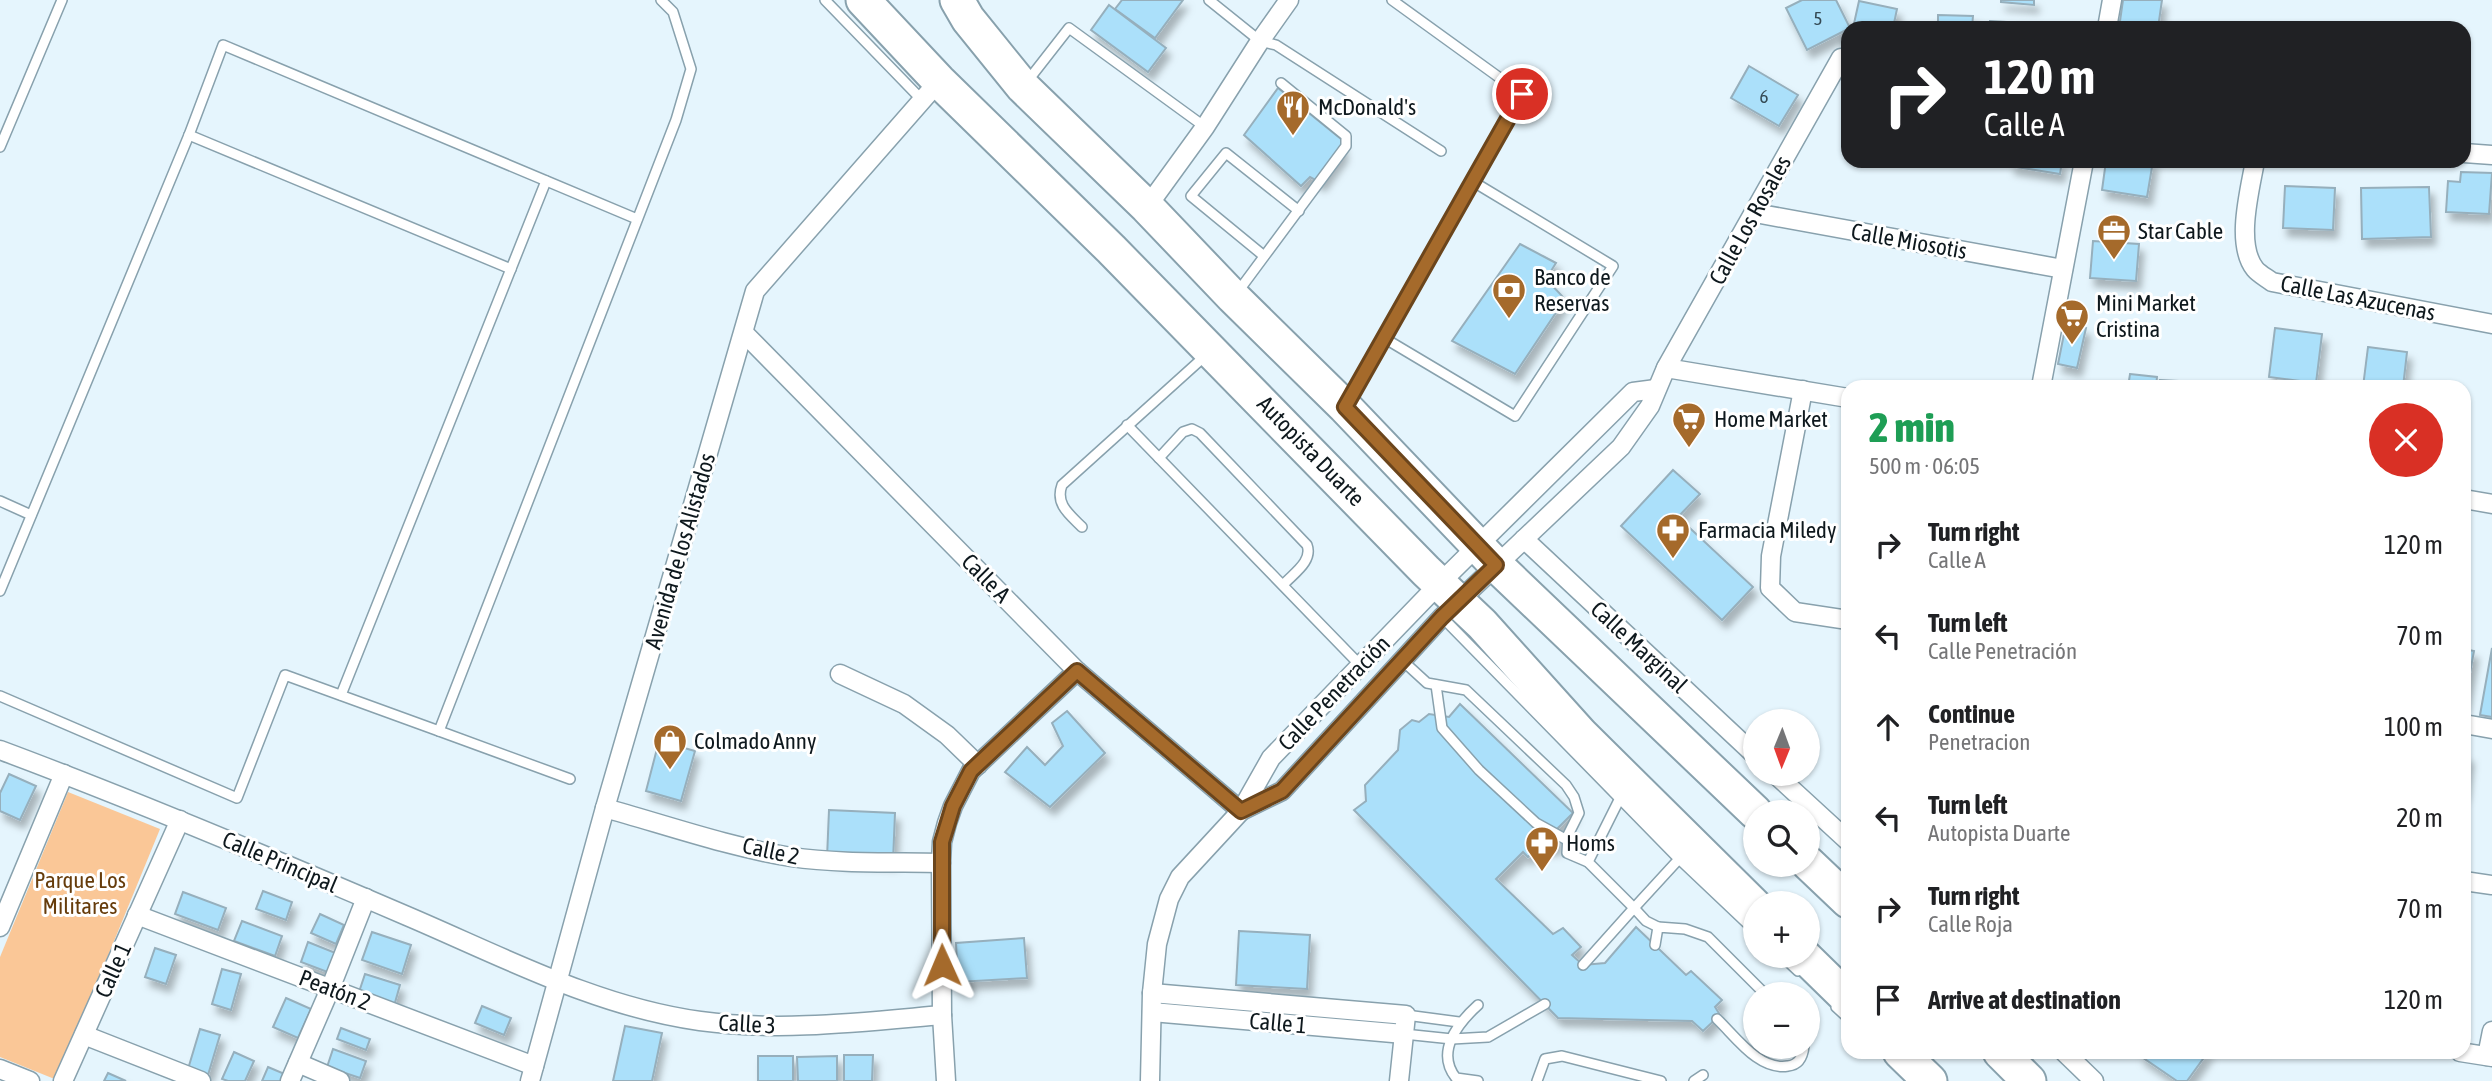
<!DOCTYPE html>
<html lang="en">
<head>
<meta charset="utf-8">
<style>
	body { margin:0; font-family:"Asap Condensed",sans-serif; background:#f6f6f6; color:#202124; height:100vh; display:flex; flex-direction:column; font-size:26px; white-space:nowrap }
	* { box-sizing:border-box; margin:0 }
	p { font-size:23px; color:#757577 }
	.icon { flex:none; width:38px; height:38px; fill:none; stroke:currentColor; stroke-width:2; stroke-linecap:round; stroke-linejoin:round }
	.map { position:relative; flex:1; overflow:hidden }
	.drawer { position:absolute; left:1841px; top:380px; width:630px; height:679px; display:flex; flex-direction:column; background:#fff; border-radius:21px; box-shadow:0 2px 5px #0004 }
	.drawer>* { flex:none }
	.hud { position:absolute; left:1841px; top:21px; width:630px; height:147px; border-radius:21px; box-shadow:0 2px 5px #0004; background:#202124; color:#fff; overflow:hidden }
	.needle { width:46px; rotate:181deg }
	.tools { position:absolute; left:1743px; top:709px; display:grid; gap:14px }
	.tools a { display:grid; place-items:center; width:77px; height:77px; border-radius:50%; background:#fff; box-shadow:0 2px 5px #0004; font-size:35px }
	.pin { position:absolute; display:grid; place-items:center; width:60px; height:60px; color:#fff; margin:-30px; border:4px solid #fff; border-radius:50%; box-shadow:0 2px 7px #0007 }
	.me { position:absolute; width:77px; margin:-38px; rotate:359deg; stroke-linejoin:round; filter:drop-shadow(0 0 5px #0008) }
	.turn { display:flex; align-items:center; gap:24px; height:147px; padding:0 28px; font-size:32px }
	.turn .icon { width:91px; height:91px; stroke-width:2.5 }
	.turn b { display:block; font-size:49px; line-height:60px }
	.round { display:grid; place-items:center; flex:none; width:74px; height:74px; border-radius:37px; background:#f6f6f6 }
	.summary { display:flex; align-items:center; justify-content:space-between; height:119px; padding:0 28px }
	h1 { font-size:42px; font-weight:800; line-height:52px; color:#1e9e55 }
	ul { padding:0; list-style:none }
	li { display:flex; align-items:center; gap:21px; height:91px; padding:0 28px }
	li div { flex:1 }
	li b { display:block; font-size:26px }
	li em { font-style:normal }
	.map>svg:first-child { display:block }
</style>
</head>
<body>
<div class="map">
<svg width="2492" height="1081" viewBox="0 0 2492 1081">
	<defs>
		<filter id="shadow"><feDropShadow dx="4.5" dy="8" stdDeviation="3.5" flood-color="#0004"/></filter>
	</defs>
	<rect width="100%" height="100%" fill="#e5f5fd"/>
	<!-- green -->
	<polygon fill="#fac797" points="68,792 160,829 57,1080 0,1057 0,957"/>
	<!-- building -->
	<g fill="#abe0fa" stroke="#96afbc" stroke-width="2" filter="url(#shadow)">
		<polygon points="1122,0 1183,0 1155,38 1115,9"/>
		<polygon points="1802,0 1836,0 1850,28 1807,50 1786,8"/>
		<polygon points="2001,0 2034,0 2034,5 2001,2"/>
		<polygon points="2123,0 2162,0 2158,28 2119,28"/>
		<polygon points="1859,1 1897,9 1893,28 1853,28"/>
		<polygon points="1109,5 1166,48 1148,72 1091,30"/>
		<polygon points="1938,15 1973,16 1972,28 1938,28"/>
		<polygon points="1990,21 2023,23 2023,28 1990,28"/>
		<polygon points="1749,66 1798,95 1779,126 1731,98"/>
		<polygon points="1278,88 1341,139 1343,153 1321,183 1310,177 1301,186 1244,135"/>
		<polygon points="2011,161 2062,161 2060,174 2010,166"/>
		<polygon points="2106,161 2153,161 2147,197 2102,190"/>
		<polygon points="2461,172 2492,173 2489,214 2446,212 2448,181 2460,182"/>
		<polygon points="2285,186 2335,188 2333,230 2283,228"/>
		<polygon points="2429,187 2431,237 2362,239 2361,188"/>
		<polygon points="2093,241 2139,244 2136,281 2090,278"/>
		<polygon points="1520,244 1556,263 1546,279 1565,299 1515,374 1452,341"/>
		<polygon points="2066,324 2086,328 2077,368 2058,364"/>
		<polygon points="2275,328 2322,334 2316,383 2269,377"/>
		<polygon points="2368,347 2407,352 2403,387 2363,387"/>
		<polygon points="2130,374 2157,377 2156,387 2128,387"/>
		<polygon points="2160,380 2197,382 2197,387 2160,387"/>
		<polygon points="1673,470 1700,494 1678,517 1753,587 1722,620 1621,526"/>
		<polygon points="2492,648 2492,717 2480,715"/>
		<polygon points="2464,649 2474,651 2464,706"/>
		<polygon points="1460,704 1573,813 1558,828 1558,846 1537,848 1528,857 1523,852 1496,879 1553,934 1563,928 1581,947 1572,955 1583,965 1605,963 1636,927 1686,975 1691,971 1722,1000 1715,1007 1720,1015 1703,1031 1692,1021 1558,1018 1354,810 1366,801 1365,785 1398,750 1400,730 1412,720 1419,722 1429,714 1449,717"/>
		<polygon points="1067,711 1105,753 1050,807 1005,772 1027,747 1045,765 1063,746 1052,723"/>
		<polygon points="659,741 695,751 681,801 646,791"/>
		<polygon points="2464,755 2469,755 2464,794"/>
		<polygon points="9,774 36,786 20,820 0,811 0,793"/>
		<polygon points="829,810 895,813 893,861 827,858"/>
		<polygon points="263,891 292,902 286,920 256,909"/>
		<polygon points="183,892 226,908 218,930 175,914"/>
		<polygon points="320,914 344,925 336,944 311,933"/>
		<polygon points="242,921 282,936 275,956 234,941"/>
		<polygon points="1239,931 1310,935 1307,989 1236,985"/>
		<polygon points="372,932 411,945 402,974 362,960"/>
		<polygon points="1024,938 1027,978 958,982 956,943"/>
		<polygon points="308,942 338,954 330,973 301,962"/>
		<polygon points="155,948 176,955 166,984 145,977"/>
		<polygon points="222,969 241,974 231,1010 212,1004"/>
		<polygon points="365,974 400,985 394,1006 358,995"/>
		<polygon points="286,998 311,1009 298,1038 273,1027"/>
		<polygon points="482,1006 511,1018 504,1035 475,1023"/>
		<polygon points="625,1026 662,1033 652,1081 613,1081"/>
		<polygon points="341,1028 370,1039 366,1050 337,1039"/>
		<polygon points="200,1029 220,1035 208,1075 188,1069"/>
		<polygon points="333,1049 366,1061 360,1078 327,1067"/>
		<polygon points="234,1052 254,1061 245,1081 228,1081 222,1079"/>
		<polygon points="2142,1052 2208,1052 2187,1081 2177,1081 2139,1055"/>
		<polygon points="844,1055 873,1055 872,1081 844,1081"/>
		<rect x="758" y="1056" width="35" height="25"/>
		<polygon points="837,1056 837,1081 798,1081 797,1057"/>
		<polygon points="268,1067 287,1075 285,1081 262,1081"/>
		<polygon points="108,1073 126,1081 104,1081"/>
	</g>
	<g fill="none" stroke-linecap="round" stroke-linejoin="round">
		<!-- service casing -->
		<g stroke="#88a1ad" stroke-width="12">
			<g id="service">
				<polyline points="825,0 922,100"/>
				<polyline points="1209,0 1260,41 1276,45 1441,151"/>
				<polyline points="1026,83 1069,28 1205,127"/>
				<polyline points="189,135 511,269"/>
				<polyline points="0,147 62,0"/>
				<polyline points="1264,256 1191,196 1226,153 1299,211"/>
				<polyline points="1237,293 1346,146 1346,136 1281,83"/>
				<polyline points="1384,338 1515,416 1613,266 1472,181"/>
				<polyline points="1348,402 1522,94 1392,0"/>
				<polyline points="1127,425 1360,665"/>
				<path d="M1159,458L1183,432L1192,429L1200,433L1307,545C1313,561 1294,573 1284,584"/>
				<polyline points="0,501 31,515"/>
				<path d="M1082,527C1069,514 1055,504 1062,485L1205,356"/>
				<polyline points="0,591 189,135 223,45 637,219"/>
				<polyline points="1442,617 1679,859 1755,931"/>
				<polyline points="1403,661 1427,683 1466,690 1566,785 1574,797 1579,813 1568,835 1567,853 1588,862"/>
				<polyline points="1436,685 1442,728 1479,770 1536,823 1567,840"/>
				<polyline points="341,695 546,181"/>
				<polyline points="0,696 237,798 285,675 439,731 676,120 691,69 673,12 661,0"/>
				<polyline points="439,731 570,779"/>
				<polyline points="1620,798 1588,862 1634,908 1679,859"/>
				<polyline points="1655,945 1658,927 1685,929 1708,937 1765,994"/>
				<polyline points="1782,956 1798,971"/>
				<polyline points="1583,965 1634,908 1646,921 1658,927"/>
				<path d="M1478,1005C1458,1023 1435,1052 1456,1078L1478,1081"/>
				<polyline points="1836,1007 1848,1018"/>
				<polyline points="1406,1015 1459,1022"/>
				<path d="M1717,1019C1736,1037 1759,1071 1788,1066C1799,1065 1803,1056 1804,1046"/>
				<polyline points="1404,1034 1452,1039 1488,1037 1545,1004"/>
				<polyline points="1537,1081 1545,1059 1562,1056 1661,1081"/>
				<polyline points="1694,1081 1703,1075"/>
			</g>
		</g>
		<!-- minor casing -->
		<g stroke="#88a1ad" stroke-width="21">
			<g id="minor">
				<polyline points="2107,28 2112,0"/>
				<polyline points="2464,153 2492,155"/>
				<path d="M2255,161C2250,190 2235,244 2255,269C2259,274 2267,278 2272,282L2492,324"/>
				<polyline points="1147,207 1205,127 1260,41 1289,0"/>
				<polyline points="1755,213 2063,269"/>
				<polyline points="744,333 1077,671 1241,811"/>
				<polyline points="1666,368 1848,398"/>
				<polyline points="2041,387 2084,161"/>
				<polyline points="1803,390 1771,556 1770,588 1795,612 1848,620"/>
				<polyline points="2464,499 2492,504"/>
				<polyline points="1524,539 1755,755"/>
				<polyline points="840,674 904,704 947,735 978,765"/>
				<polyline points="2464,724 2492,729"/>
				<path d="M0,750C137,801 272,858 407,916C501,956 597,1007 700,1021C780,1032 862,1022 942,1015"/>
				<polyline points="1775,774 1848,841"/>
				<path d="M605,808C666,825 729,847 791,857C840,864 892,862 941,863"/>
				<polyline points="1241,811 1282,791 1442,617 1621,447 1650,406 1666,368 1841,58 1848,60"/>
				<polyline points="2464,881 2492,885"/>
				<polyline points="137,915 534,1066"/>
				<polyline points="0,927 64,774"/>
				<polyline points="1152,993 1406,1015 1399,1081"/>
				<polyline points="1152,1012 1404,1034"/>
				<polyline points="84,1035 201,1081"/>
				<polyline points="2064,1052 2094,1081"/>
				<polyline points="2460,1052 2492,1057"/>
				<polyline points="2487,1056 2492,1031"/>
				<polyline points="298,1063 340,1081"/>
				<polyline points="0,1069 30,1081"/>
				<polyline points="63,1081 180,820"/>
				<polyline points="290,1081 330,989 366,898"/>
				<polyline points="530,1081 605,808 755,291 939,81"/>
				<polyline points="946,1081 942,1015 941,863 942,842 947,823 953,806 971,771 1077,671"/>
				<polyline points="1150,1081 1152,993 1157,944 1169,899 1180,877 1241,811 1271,758 1440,583 1633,392 1656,389"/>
			</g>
		</g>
		<!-- motorway casing -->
		<g stroke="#88a1ad" stroke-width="37">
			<g id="motorway">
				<polyline points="863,0 939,81 1111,249 1426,571 1482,624 1581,734 1755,906"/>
				<polyline points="957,0 968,19 1023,87 1147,207 1233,297 1345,407 1496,565 1755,812"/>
				<polyline points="1808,863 1848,901"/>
				<polyline points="1804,956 1848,999"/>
				<polyline points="1900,1052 1930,1081"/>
				<polyline points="2000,1052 2029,1081"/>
			</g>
		</g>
		<!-- service -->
		<use href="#service" stroke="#fff" stroke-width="9"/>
		<!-- minor -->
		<use href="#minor" stroke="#fff" stroke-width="18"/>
		<!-- motorway -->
		<use href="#motorway" stroke="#fff" stroke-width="33"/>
	</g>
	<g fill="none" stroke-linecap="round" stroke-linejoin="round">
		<!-- route casing -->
		<g stroke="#6b451c" stroke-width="18">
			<polyline id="route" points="942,965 942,842 953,806 971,771 1077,671 1241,811 1282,791 1442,617 1496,565 1345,407 1522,94"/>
		</g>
		<!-- route -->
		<use href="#route" stroke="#a56a2b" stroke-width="12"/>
	</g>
	<!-- icons -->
	<defs>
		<g id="restaurant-pin" transform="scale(1.75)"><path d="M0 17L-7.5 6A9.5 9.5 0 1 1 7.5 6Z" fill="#a56a2b" stroke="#fff"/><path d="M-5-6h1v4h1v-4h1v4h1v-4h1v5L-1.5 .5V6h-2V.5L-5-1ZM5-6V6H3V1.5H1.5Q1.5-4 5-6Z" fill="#fff"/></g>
		<g id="office-pin" transform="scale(1.75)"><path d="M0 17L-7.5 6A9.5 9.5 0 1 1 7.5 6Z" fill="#a56a2b" stroke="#fff"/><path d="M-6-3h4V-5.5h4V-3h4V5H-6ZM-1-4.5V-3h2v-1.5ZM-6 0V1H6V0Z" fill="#fff"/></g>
		<g id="bank-pin" transform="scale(1.75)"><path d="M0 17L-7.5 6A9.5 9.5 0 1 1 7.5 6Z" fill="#a56a2b" stroke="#fff"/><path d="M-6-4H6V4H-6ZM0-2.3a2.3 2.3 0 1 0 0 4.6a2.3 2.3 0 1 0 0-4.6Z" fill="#fff"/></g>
		<g id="supermarket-pin" transform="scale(1.75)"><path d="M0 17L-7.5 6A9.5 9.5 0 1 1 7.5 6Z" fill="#a56a2b" stroke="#fff"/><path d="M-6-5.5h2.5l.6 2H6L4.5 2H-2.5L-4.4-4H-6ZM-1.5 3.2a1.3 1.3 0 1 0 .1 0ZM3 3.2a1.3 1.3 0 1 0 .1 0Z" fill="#fff"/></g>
		<g id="pharmacy-pin" transform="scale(1.75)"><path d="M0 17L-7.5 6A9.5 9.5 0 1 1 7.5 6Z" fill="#a56a2b" stroke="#fff"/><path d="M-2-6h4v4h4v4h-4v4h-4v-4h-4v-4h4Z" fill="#fff"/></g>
		<g id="shop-pin" transform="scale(1.75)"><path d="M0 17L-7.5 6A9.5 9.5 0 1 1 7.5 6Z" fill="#a56a2b" stroke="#fff"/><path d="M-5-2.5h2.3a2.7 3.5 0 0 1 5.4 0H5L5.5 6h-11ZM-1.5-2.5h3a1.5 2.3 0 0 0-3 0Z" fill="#fff"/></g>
	</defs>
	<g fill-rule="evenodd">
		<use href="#restaurant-pin" x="1293" y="107"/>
		<use href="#office-pin" x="2114" y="231"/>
		<use href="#bank-pin" x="1509" y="290"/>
		<use href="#supermarket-pin" x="2072" y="316"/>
		<use href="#supermarket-pin" x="1689" y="419"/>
		<use href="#pharmacy-pin" x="1673" y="530"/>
		<use href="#shop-pin" x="670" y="741"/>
		<use href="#pharmacy-pin" x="1542" y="843"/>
	</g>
	<g text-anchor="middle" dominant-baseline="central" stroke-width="6" stroke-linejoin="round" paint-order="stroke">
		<!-- number labels -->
		<g font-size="19" fill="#354a54">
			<text x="1818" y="18">5</text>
			<text x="1764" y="96">6</text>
		</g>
		<!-- poi labels -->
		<g font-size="23" fill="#0e181d" stroke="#fff" text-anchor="start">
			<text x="1318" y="107">McDonald's</text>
			<text x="2138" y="231">Star Cable</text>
			<text x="1534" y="277">Banco de<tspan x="1534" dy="26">Reservas</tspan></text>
			<text x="2096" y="303">Mini Market<tspan x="2096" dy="26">Cristina</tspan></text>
			<text x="1714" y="419">Home Market</text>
			<text x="1698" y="530">Farmacia Miledy</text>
			<text x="694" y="741">Colmado Anny</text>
			<text x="1566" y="843">Homs</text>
		</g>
		<!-- street labels -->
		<g font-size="23" fill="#0e181d" stroke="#fff">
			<text transform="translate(1750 220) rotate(-61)">Calle Los Rosales</text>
			<text transform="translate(1909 241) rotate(10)">Calle Miosotis</text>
			<text transform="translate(2358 298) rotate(11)">Calle Las Azucenas</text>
			<text transform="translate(1311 451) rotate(46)">Autopista Duarte</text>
			<text transform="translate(680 551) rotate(-74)">Avenida de los Alistados</text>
			<text transform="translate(986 578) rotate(45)">Calle A</text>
			<text transform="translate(1639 647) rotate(43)">Calle Marginal</text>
			<text transform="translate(1334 693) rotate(-46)">Calle Penetración</text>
			<text transform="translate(771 851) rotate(12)">Calle 2</text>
			<text transform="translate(280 862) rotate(23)">Calle Principal</text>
			<text transform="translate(113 970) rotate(-66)">Calle 1</text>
			<text transform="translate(335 990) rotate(21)">Peatón 2</text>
			<text transform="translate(1278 1023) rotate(5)">Calle 1</text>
			<text transform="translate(747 1024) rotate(3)">Calle 3</text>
		</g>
		<!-- park labels -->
		<g font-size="23" fill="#663c0b" stroke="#fff">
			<text x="80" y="880">Parque Los<tspan x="80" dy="26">Militares</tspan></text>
		</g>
	</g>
</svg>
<div class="tools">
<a><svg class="needle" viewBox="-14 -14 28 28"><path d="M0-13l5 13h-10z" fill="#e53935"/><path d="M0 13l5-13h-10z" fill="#757577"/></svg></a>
<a><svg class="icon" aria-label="search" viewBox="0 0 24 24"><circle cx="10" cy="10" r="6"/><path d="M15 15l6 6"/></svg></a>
<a>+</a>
<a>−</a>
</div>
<div class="pin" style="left:1522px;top:94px;background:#d93025"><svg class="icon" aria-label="arrive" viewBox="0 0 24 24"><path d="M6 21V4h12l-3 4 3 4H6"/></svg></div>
<svg class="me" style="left:942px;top:965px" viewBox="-20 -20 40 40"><path d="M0-17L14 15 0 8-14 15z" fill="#a56a2b" stroke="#fff" stroke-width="4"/></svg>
<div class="hud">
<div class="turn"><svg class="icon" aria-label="right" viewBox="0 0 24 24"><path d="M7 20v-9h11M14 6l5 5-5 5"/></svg><div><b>120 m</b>Calle A</div></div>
</div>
<section class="drawer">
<div class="summary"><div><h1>2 min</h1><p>500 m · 06:05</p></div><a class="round" style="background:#d93025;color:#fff"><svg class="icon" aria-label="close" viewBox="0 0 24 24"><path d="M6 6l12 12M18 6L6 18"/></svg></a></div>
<ul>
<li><svg class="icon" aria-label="right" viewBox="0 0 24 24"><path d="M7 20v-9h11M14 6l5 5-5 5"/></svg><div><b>Turn right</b><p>Calle A</p></div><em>120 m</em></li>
<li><svg class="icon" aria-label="left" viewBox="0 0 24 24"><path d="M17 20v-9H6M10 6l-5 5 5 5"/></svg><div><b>Turn left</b><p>Calle Penetración</p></div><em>70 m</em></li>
<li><svg class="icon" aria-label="ahead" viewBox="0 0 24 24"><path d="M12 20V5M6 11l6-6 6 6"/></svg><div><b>Continue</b><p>Penetracion</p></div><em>100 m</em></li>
<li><svg class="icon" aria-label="left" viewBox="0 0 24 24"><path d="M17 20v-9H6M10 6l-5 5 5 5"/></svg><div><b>Turn left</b><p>Autopista Duarte</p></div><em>20 m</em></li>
<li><svg class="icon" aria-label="right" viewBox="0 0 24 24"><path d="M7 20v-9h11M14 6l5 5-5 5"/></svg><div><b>Turn right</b><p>Calle Roja</p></div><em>70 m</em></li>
<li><svg class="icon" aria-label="arrive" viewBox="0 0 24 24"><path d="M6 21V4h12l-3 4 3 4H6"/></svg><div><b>Arrive at destination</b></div><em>120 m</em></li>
</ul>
</section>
</div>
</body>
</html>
